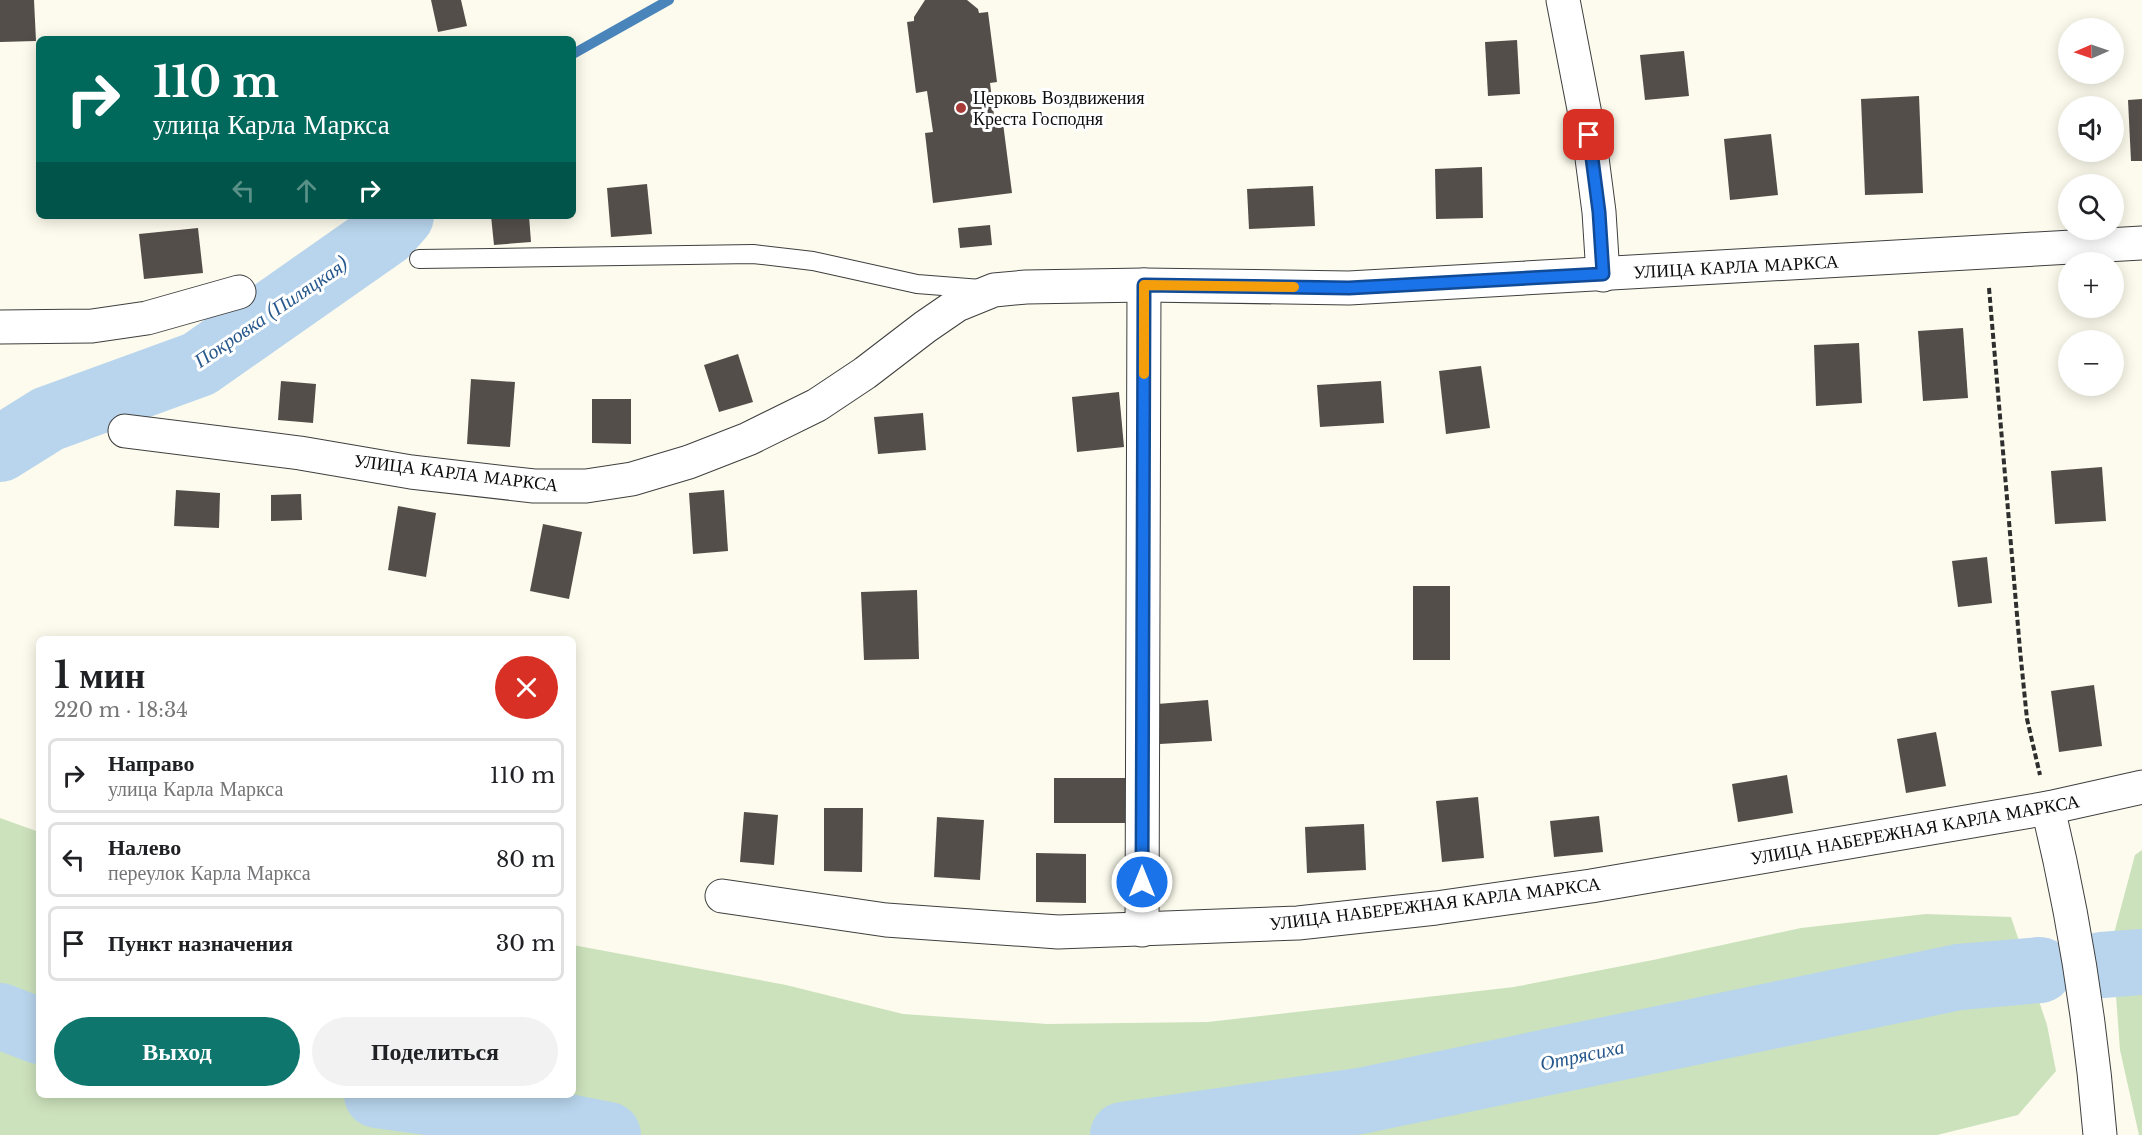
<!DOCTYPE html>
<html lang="ru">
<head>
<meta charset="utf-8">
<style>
	body { margin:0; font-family:"Libre Baskerville",serif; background:#f2f2f2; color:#202124; height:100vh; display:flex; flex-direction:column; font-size:22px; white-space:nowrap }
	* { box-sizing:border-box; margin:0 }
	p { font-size:20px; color:#757577 }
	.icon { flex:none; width:33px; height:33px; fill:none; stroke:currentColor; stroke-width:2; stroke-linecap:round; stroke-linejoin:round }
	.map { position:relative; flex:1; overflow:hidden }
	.sheet { position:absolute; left:36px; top:636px; width:540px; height:462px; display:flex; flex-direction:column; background:#fff; border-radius:9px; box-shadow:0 3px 15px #0003 }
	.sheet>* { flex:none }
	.banner { position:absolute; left:36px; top:36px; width:540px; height:183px; border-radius:9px; box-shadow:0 3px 15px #0003; background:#00695c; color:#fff; overflow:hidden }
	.needle { width:39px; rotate:268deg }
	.fabs { position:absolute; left:2058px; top:18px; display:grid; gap:12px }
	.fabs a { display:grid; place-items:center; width:66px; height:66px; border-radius:50%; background:#fff; box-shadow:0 3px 15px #0003; font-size:30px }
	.pin { position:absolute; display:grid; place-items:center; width:51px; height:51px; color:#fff; margin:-26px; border-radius:12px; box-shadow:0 3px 9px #0006 }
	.me { position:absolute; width:66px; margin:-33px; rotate:0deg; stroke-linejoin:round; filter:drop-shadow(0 0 4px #0008) }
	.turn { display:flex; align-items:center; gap:21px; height:126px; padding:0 18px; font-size:27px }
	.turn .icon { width:78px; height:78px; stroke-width:2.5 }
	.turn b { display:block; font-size:42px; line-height:51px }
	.lanes { display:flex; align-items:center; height:57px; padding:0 18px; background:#0003; justify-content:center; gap:30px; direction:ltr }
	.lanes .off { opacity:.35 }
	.round { display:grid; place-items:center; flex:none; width:63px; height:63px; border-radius:32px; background:#f2f2f2 }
	.headline { display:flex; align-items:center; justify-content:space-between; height:102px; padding:0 18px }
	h1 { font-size:36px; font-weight:700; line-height:45px }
	.button { display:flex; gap:12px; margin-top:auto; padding:12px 18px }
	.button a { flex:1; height:69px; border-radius:36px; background:#0f766e; color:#fff; font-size:24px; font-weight:700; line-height:69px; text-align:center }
	.button a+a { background:#f2f2f2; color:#202124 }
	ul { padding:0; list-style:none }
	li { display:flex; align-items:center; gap:18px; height:75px; margin:0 12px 9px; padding:0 6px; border:3px solid #e0e0e0; border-radius:9px }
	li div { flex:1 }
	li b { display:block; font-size:22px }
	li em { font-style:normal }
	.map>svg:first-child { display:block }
</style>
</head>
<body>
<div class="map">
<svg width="2142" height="1135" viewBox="0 0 2142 1135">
	<rect width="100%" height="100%" fill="#fcfbed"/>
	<!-- green -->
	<g fill="#cce2bc">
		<polygon points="0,818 39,832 39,1095 573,1095 573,945 786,985 903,1014 1047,1024 1208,1022 1514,987 1653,960 1801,928 1926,914 2011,917 2047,1025 2056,1071 2018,1115 1937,1135 0,1135"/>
		<polygon points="2142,850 2142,1135 2139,1135 2120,1050 2112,941 2135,855"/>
	</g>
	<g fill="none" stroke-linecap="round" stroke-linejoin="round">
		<!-- stream -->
		<polyline stroke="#4984ba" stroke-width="10" points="573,54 669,0"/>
		<!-- river -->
		<g stroke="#b8d5ed" stroke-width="66">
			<polyline points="0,449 48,419 199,364 386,233 401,216"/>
			<polyline points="2102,965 2142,962"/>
			<polyline points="0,1016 39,1031"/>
			<polyline points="377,1095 471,1108 608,1135"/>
			<polyline points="1123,1135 1360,1101 1959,977 2040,970"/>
		</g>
	</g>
	<!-- building -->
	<g fill="#534e4a">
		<polygon points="0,0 34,0 36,41 0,42"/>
		<polygon points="431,0 461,0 467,26 438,32"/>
		<polygon points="925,0 967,0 978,9 979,13 988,12 997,82 990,83 995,124 1003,123 1012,193 933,203 925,133 933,132 927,91 916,93 907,22 914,21 914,17"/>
		<polygon points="1517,40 1520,94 1488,96 1485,42"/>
		<polygon points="1684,51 1689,96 1645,100 1640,55"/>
		<polygon points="1919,96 1923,193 1865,195 1861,99"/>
		<polygon points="2142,99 2142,161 2131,161 2128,100"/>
		<polygon points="1771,134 1778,195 1730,200 1724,139"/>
		<polygon points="1482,167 1483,218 1436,219 1435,169"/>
		<polygon points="647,184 652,234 611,237 607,188"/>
		<polygon points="1313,186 1315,226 1249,229 1247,189"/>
		<polygon points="491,216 529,216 531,242 494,245"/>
		<polygon points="990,225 992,245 960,248 958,228"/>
		<polygon points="198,228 203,273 144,279 139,234"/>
		<polygon points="1963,328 1968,398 1923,401 1918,331"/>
		<polygon points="1859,343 1862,403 1816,406 1814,345"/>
		<polygon points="738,354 753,402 719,412 704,365"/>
		<polygon points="1481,366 1490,428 1446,434 1439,371"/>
		<polygon points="471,379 515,382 510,447 467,444"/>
		<polygon points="281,381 316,384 313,423 278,420"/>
		<polygon points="1381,381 1384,423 1320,427 1317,385"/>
		<polygon points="1119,392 1124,447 1077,452 1072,397"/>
		<polygon points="592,399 631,399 631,444 592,443"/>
		<polygon points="923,413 926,450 878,454 874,417"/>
		<polygon points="2102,467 2106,521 2055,524 2051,471"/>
		<polygon points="176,490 220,493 219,528 174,526"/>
		<polygon points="724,490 728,551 693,554 689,493"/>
		<polygon points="301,494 302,520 271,521 271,495"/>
		<polygon points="398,506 436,513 426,577 388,570"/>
		<polygon points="543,524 582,532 569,599 530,591"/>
		<polygon points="1987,557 1992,603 1958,607 1952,561"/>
		<rect x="1413" y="586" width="37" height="74"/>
		<polygon points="917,590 919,659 864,660 861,592"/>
		<polygon points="2094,685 2102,746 2059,752 2051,691"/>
		<polygon points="1208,700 1212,741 1160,744 1157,704"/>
		<polygon points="1936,732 1946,786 1906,793 1897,739"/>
		<polygon points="1787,775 1793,813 1738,822 1732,784"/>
		<rect x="1054" y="778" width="74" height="45"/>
		<polygon points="1478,797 1484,858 1442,862 1436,801"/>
		<polygon points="824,808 863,808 862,872 824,871"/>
		<polygon points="744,812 778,815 774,865 740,862"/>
		<polygon points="1599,816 1603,852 1554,857 1550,821"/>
		<polygon points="937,817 984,820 980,880 934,877"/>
		<polygon points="1364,824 1366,870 1307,873 1305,827"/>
		<polygon points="1036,853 1086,854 1086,903 1036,902"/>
	</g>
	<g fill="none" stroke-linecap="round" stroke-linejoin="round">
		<!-- lane casing -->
		<g stroke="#3f3f3f" stroke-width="20">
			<polyline id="lane" points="419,259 753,254 813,261 917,284 981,289"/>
		</g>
		<!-- street casing -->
		<g stroke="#3f3f3f" stroke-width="35">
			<g id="street">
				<polyline points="1563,0 1589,135 1599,212 1603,275"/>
				<polyline points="0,327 92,326 147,318 239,292"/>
				<polyline points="125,431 300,453 411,472 534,486 586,486 632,479 689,462 748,439 817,405 865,373 925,327 957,305 994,290 1026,287 1144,285 1349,288 2142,243"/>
				<path d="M2048,808C2074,916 2091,1024 2100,1135"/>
				<polyline points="722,896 886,920 1058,932 1298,923 1436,908 1591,886 2048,808 2142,787"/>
				<polyline points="1142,930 1144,285"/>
			</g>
		</g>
		<!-- path -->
		<polyline stroke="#2e2e2e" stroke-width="4" stroke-dasharray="6 3" stroke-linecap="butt" points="1989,288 2020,650 2027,719 2040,775"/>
		<!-- lane -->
		<use href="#lane" stroke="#fff" stroke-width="18"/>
		<!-- street -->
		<use href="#street" stroke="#fff" stroke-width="33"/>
	</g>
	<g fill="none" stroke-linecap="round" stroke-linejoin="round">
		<!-- route casing -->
		<g stroke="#114b97" stroke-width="15">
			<polyline id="route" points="1142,882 1144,285 1349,288 1603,274 1599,212 1589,135"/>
		</g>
		<!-- route -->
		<use href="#route" stroke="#1a73e8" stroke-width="10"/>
		<!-- slow -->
		<polyline stroke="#f59e0b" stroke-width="10" points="1144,374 1144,285 1294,287"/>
	</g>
	<!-- markers -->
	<circle fill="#a83b37" stroke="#fff" stroke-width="2" cx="961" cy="108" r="6"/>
	<g text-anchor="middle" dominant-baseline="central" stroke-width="6" stroke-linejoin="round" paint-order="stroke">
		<!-- poi labels -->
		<g font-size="18" fill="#0c0c0c" stroke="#fff" text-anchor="start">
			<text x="973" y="98">Церковь Воздвижения<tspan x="973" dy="21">Креста Господня</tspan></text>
		</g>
		<!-- street labels -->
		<g font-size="18" fill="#0c0c0c" stroke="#fff">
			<text transform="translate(1736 267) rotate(-3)">УЛИЦА КАРЛА МАРКСА</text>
			<text transform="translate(456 473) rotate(7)">УЛИЦА КАРЛА МАРКСА</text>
			<text transform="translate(1915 830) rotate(-10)">УЛИЦА НАБЕРЕЖНАЯ КАРЛА МАРКСА</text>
			<text transform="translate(1435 904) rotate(-7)">УЛИЦА НАБЕРЕЖНАЯ КАРЛА МАРКСА</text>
		</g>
		<!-- water labels -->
		<g font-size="20" font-style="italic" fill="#27588c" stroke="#fff">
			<text transform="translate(271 312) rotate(-34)">Покровка (Пиляцкая)</text>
			<text transform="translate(1582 1055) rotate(-12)">Отрясиха</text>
		</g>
	</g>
</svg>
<div class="fabs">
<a><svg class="needle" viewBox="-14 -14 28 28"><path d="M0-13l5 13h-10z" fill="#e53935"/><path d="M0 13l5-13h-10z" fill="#757577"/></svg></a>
<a><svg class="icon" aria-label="sound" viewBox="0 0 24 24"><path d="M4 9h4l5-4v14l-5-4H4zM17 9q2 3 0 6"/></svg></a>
<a><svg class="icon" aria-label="search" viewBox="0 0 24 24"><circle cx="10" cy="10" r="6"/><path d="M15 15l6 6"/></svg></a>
<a>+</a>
<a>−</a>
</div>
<div class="pin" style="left:1589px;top:135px;background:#d93025"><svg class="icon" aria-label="arrive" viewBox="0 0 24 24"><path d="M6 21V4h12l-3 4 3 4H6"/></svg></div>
<svg class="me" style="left:1142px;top:882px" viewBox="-20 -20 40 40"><circle r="17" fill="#1a73e8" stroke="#fff" stroke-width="3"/><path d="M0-11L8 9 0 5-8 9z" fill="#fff"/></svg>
<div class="banner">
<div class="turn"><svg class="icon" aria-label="right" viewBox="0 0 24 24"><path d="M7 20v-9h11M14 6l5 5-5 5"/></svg><div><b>110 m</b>улица Карла Маркса</div></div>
<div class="lanes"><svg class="icon off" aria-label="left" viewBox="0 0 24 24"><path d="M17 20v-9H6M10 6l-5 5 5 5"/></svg><svg class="icon off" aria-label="ahead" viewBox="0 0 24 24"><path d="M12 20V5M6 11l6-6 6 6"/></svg><svg class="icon" aria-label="right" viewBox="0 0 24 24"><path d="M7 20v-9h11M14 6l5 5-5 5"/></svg></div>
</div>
<section class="sheet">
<div class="headline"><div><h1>1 мин</h1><p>220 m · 18:34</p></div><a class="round" style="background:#d93025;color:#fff"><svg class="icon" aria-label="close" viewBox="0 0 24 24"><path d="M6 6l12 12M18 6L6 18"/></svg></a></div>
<ul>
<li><svg class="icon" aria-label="right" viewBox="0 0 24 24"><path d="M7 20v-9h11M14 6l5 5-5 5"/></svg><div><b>Направо</b><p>улица Карла Маркса</p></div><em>110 m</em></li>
<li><svg class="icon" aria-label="left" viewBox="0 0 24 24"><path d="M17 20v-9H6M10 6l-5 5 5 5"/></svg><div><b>Налево</b><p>переулок Карла Маркса</p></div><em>80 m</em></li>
<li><svg class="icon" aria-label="arrive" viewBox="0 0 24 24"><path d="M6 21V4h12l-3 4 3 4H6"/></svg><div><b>Пункт назначения</b></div><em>30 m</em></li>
</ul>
<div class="button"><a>Выход</a><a>Поделиться</a></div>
</section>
</div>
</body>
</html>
